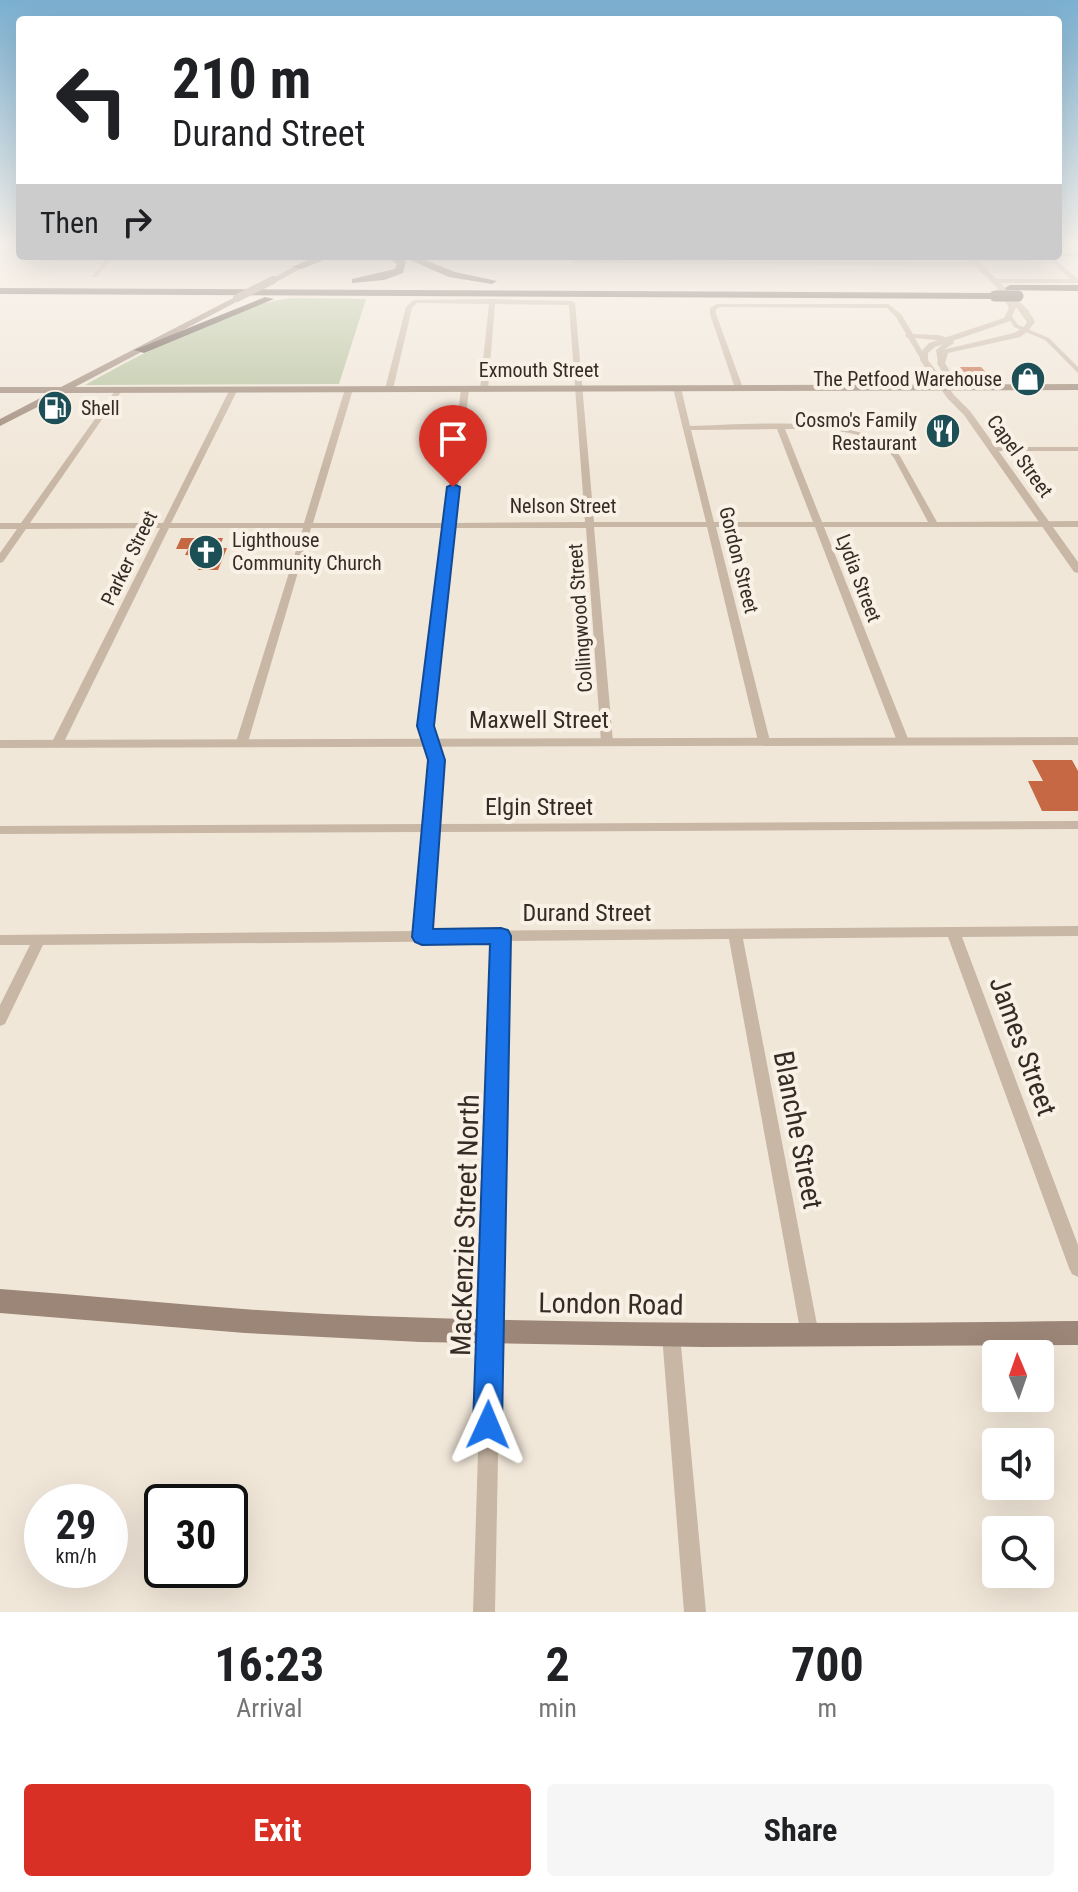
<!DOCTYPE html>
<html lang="en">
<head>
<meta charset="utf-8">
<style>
	body { margin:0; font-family:"Roboto Condensed",sans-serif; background:#f6f6f6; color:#202124; height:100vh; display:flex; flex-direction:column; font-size:30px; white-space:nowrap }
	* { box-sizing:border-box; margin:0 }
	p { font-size:26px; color:#757577 }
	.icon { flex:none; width:44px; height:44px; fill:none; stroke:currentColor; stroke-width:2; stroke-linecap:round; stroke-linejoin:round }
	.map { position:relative; height:1612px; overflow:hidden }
	.drawer { display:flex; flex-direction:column; background:#fff; flex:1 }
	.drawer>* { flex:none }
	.top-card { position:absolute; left:16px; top:16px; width:1046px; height:244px; border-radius:8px; box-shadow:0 8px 32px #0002; background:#fff; color:#202124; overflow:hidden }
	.needle { width:52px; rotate:358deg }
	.buttons { position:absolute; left:982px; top:1340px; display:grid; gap:16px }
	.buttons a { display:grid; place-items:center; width:72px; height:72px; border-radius:8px; background:#fff; box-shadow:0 8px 32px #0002; font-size:40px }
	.speed { position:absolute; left:24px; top:1484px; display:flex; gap:16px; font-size:40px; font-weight:700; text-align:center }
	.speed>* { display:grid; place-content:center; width:104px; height:104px; border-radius:50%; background:#fff; box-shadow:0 8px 32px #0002; line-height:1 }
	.speed small { font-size:20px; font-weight:400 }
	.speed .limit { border:4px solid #111; border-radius:12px; background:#fff; color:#111 }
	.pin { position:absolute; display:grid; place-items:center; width:68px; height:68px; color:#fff; margin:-82px -34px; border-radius:50% 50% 50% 0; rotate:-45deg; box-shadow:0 0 8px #0007 }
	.pin .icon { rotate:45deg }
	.me { position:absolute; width:88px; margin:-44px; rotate:1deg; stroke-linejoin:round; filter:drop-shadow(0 0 6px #0008) }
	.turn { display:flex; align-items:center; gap:28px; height:168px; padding:0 24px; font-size:36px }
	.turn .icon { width:104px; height:104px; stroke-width:2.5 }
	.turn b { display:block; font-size:56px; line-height:68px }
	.then { display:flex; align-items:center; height:76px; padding:0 24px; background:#0003; gap:16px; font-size:30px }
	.eta { display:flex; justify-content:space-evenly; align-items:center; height:136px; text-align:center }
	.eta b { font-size:48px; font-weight:700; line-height:56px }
	.button { display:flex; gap:16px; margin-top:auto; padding:16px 24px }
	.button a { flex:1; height:92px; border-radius:8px; background:#d93025; color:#fff; font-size:32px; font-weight:700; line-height:92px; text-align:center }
	.button a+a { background:#f6f6f6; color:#202124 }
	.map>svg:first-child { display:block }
</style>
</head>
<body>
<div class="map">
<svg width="1078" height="1612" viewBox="0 0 1078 1612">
	<rect width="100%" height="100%" fill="#f1e7d9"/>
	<!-- green -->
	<path fill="#b1c099" d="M292,298L366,299L339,384L85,385C140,355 232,304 292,298Z"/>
	<!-- building -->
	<g fill="#c56843">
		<polygon points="960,367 981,367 992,379 970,380"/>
		<polygon points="181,538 223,538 219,548 227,548 218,570 198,570 204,556 185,555 188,549 176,549"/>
		<polygon points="1032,760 1072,760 1078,771 1078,811 1042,811 1028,781 1043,781"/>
	</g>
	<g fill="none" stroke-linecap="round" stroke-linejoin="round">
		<!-- minor -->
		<g fill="#c9b7a5" fill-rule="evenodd">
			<polygon points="1058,253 1078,253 1078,257 1056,256 1058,256"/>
			<polygon points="108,256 114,256 96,277 92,277"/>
			<polygon points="1047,256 1055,256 1053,258 1078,279 1078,283 993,283 990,281 993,279 1070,279"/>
			<polygon points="575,260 977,262 980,264 977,266 573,263"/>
			<path d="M492,299L572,301L575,303L594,522H706L673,388L677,386L681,388L690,426C741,425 867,412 900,456L937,522L1078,521V527H824L909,741L903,745L897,741L815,527H716L770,741L764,745L758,741L707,527H594L613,742L607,746L601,742L586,528H453L432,726L442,760L437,824L1078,821V829L436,832L429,931L1078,926V936L962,937L1078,1245V1277L1072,1274L1069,1268L948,937L743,939L819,1335L816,1341L810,1344L804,1341L801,1335L729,939L508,941L495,1612H473L494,941L43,945L5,1024L0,1026V1005L30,945H0V935L416,931L424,832L0,834V826L425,824L430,760L420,726L445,528H311L248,742L242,746L236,742L303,528H169L63,744L57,748L51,744L160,528L26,529L3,562L0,563V553L17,529H0V523H21L117,388L119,387L123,389L30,523H163L230,389L234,387L238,389L171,523H304L345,389L349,387L353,389L313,523H445L461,389L465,387L469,389L454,523L585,522L569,305L495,304L488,389L484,391L480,389L489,304L417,303L412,308L393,389L389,391L385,389L406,307L413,300ZM777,429L813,522H714L691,430ZM785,429C820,429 871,427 894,458L928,522H822Z"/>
			<polygon points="717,304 888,304 901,314 913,334 938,335 952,339 954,343 942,351 944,362 941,364 938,362 936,350 947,341 915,338 927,360 922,361 908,338 905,336 906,334 896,317 887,308 720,307 716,309 716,314 743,388 739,390 735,388 710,314 710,308"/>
			<polygon points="1007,315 1011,315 1018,325 1049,338 1078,367 1078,373 1045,340 1014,327"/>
			<polygon points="991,447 1078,447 1078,451 994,451 990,449"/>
			<polygon points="671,1326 677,1329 680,1335 706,1612 684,1612 662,1335 665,1329"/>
		</g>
		<!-- tertiary -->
		<g fill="#c9b7a5" fill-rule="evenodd">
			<polygon points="966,256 973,256 1028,310 1035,322 1028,331 1020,337 948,353 945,363 957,384 956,386 950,386 937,363 942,350 1014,333 1023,328 1027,322 1016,307 1010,321 935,347 928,353 928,360 954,395 970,411 1078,562 1078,573 1074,572 964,415 948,399 920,360 920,353 929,343 1004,318 1009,308 996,287"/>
			<polygon points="1078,737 1078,745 0,748 0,740"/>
		</g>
		<!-- secondary -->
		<g fill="#9c8677" fill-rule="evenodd">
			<polygon points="314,256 324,256 276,282 269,280"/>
			<polygon points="237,296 240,300 75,387 1078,384 1078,390 65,393 0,426 0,419 50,393 0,393 0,387 61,387"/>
			<path d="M0,1289C109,1297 217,1309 326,1314C577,1325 827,1324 1078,1321V1345L702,1347L420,1342L245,1333L0,1313Z"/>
		</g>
		<!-- motorway -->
		<g fill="#56463d" fill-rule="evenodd">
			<polygon points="319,256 334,256 301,269 292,267"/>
			<polygon points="386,256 398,256 406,261 403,273 384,280 352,283 352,279 395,269 397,264"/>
			<polygon points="401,256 415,256 455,272 497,281 492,284 449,277"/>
			<polygon points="1010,285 1078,285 1078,291 1006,290 1005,288"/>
			<polygon points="0,288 995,293 1000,296 995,299 0,294"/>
			<polygon points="265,297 274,299 144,353 134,350"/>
		</g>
		<!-- secondary-bridge -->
		<polyline stroke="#9c8677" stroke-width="8" points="237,298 273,280"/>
		<!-- motorway-bridge -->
		<polyline stroke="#56463d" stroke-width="11" points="995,296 1018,296"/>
	</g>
	<!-- sky -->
	<linearGradient id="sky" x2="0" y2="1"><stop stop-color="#7bb0d1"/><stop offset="0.52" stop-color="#f9f4ee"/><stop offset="1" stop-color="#f9f4ee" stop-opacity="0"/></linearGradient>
	<rect width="1078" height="469" fill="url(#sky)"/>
	<!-- route -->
	<polygon fill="#1a73e8" stroke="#114b97" stroke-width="2" points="453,484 460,487 434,726 445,760 433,929 501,928 508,930 511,936 502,1425 498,1435 488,1439 477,1435 473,1425 490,944 422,945 415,942 412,937 428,760 417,726 447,487"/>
	<!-- icons -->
	<defs>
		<g id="shop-disc" transform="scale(1.8)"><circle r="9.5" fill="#1c5056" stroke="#f9f1e5"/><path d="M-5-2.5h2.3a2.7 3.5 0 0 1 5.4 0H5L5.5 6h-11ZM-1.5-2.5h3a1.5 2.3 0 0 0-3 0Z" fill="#fff"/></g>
		<g id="fuel-disc" transform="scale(1.8)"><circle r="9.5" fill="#1c5056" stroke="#f9f1e5"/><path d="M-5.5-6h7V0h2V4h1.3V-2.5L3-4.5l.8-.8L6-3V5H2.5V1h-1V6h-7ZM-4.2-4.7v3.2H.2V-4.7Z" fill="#fff"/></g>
		<g id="restaurant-disc" transform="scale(1.8)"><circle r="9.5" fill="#1c5056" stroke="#f9f1e5"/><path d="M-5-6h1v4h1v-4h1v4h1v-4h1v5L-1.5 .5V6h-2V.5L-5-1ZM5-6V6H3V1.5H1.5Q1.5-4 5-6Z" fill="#fff"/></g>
		<g id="church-disc" transform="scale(1.8)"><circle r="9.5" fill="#1c5056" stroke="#f9f1e5"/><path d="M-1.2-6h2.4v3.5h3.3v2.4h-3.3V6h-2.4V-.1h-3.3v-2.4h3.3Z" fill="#fff"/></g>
	</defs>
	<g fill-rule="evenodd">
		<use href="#shop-disc" x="1028" y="379"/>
		<use href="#fuel-disc" x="55" y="408"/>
		<use href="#restaurant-disc" x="943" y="431"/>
		<use href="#church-disc" x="206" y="552"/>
	</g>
	<g text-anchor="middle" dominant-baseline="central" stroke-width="8" stroke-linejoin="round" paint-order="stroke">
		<!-- far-street labels -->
		<g font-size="20" fill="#352c26" stroke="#f9f1e5">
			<text x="539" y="370">Exmouth Street</text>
			<text transform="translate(1020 456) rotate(54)">Capel Street</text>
			<text x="563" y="506">Nelson Street</text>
			<text transform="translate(129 558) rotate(-64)">Parker Street</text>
			<text transform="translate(739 560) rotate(76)">Gordon Street</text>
			<text transform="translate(859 578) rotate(69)">Lydia Street</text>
			<text transform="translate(580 618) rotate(-94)">Collingwood Street</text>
		</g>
		<!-- far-poi labels -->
		<g font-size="20" fill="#352c26" stroke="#f9f1e5" text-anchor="end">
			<text x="1002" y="379">The Petfood Warehouse</text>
			<text x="81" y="408" text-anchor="start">Shell</text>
			<text x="917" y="420">Cosmo's Family<tspan x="917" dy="23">Restaurant</tspan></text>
			<text x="232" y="540" text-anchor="start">Lighthouse<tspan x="232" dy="23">Community Church</tspan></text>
		</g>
		<!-- street labels -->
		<g font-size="24" fill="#352c26" stroke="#f9f1e5">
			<text x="539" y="720">Maxwell Street</text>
			<text x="539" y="807">Elgin Street</text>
			<text x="587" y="913">Durand Street</text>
		</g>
		<!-- near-street labels -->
		<g font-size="28" fill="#352c26" stroke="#f9f1e5">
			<text transform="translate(1023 1046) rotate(70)">James Street</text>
			<text transform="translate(798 1130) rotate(79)">Blanche Street</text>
			<text transform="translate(465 1225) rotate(-88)">MacKenzie Street North</text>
			<text transform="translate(611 1304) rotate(1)">London Road</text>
		</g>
	</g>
</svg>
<div class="buttons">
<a><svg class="needle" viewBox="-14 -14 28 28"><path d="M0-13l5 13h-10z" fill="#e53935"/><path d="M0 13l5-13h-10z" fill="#757577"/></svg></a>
<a><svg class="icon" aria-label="sound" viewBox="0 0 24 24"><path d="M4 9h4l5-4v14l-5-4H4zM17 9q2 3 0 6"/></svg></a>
<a><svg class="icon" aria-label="search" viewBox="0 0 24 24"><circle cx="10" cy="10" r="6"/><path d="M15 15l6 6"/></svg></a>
</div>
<div class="speed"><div>29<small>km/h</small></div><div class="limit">30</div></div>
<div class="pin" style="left:453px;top:487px;background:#d93025"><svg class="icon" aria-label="arrive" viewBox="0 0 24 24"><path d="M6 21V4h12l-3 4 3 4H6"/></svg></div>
<svg class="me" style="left:488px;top:1425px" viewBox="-20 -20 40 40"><path d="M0-17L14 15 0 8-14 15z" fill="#1a73e8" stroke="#fff" stroke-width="4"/></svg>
<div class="top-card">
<div class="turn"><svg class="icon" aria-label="left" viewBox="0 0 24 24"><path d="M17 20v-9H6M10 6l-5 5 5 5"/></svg><div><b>210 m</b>Durand Street</div></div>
<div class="then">Then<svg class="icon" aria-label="right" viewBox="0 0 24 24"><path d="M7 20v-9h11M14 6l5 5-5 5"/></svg></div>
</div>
</div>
<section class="drawer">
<div class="eta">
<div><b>16:23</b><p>Arrival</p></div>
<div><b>2</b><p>min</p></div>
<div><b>700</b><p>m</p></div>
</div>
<div class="button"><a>Exit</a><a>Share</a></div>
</section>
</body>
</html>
